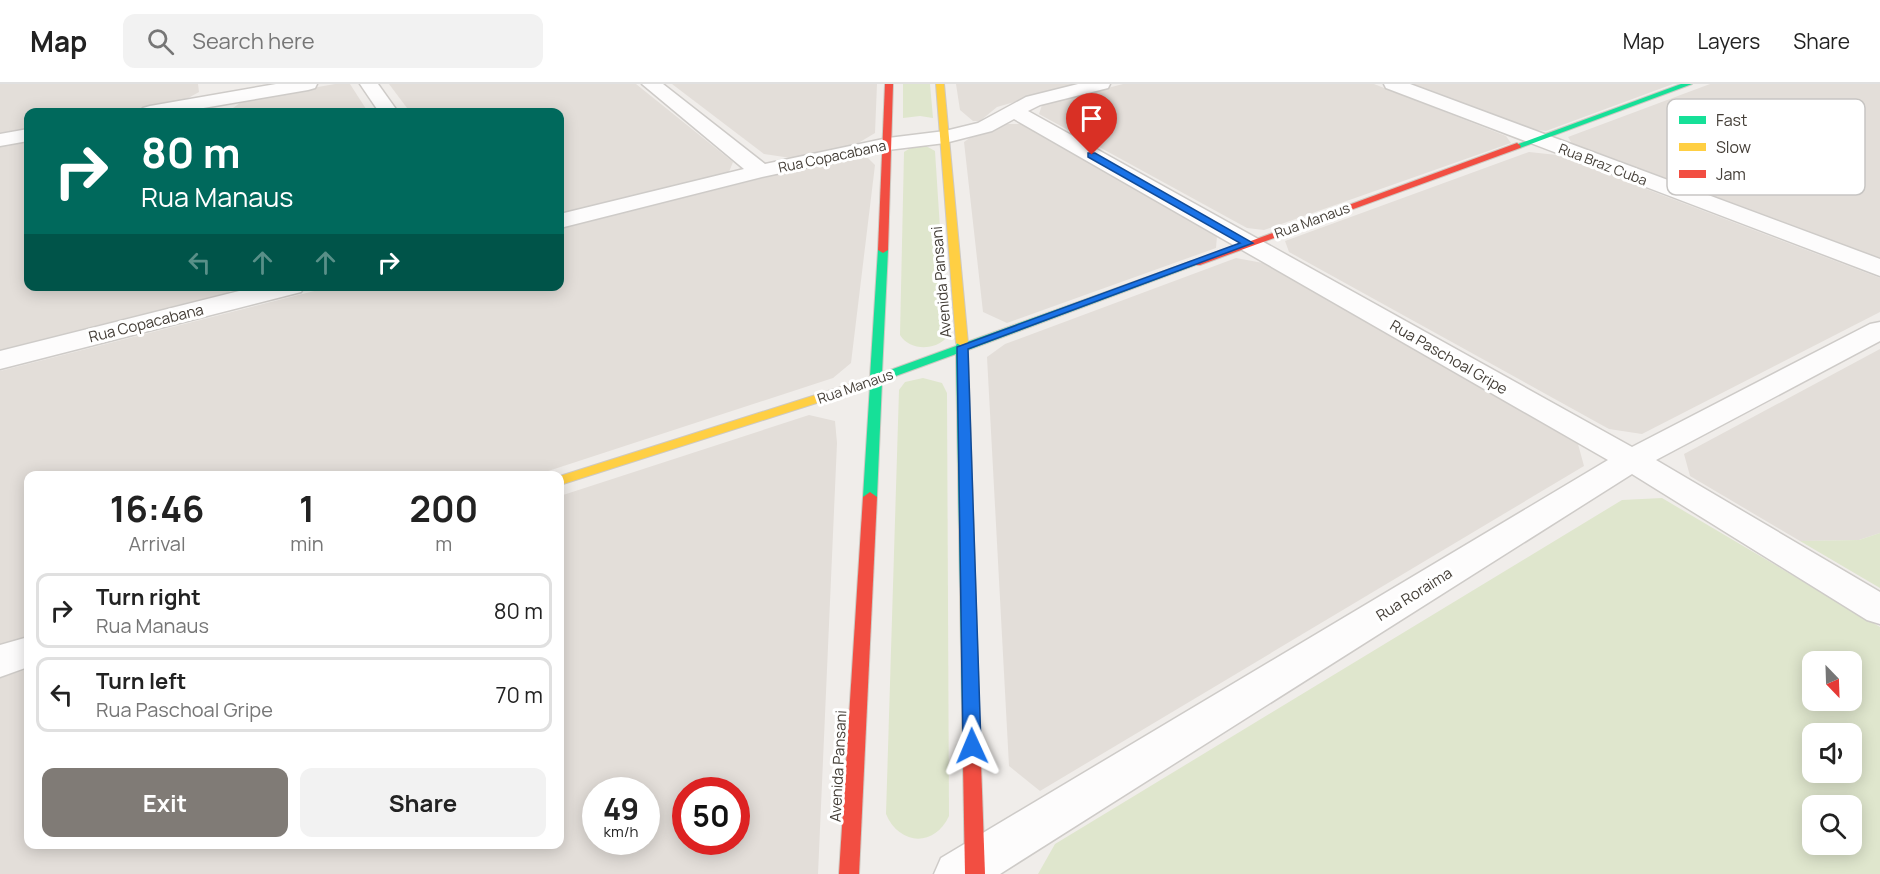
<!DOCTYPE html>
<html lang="en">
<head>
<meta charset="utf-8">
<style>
	body { margin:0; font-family:Manrope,sans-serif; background:#f2f2f2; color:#222; height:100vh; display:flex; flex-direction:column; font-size:22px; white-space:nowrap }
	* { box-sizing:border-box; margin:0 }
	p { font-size:20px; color:#767676 }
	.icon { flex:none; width:33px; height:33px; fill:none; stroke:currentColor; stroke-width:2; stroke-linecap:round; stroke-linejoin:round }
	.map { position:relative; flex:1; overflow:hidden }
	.side { position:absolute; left:24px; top:387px; width:540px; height:378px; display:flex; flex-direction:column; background:#fff; border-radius:12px; box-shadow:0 3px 15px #0003 }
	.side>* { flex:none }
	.banner { position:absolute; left:24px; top:24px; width:540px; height:183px; border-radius:12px; box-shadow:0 3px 15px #0003; background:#00695c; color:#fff; overflow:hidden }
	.needle { width:39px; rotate:157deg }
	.tools { position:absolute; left:1802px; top:567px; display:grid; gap:12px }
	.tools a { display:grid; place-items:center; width:60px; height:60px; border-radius:12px; background:#fff; box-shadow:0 3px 15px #0003; font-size:30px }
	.speed { position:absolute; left:582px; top:693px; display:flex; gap:12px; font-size:30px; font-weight:700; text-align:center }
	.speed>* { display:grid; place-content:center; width:78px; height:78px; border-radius:50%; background:#fff; box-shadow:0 3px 15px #0003; line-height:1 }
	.speed small { font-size:15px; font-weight:400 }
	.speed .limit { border:9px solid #d22; background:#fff; color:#111 }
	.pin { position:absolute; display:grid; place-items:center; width:51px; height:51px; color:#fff; margin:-62px -26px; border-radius:50% 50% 50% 0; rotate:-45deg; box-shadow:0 0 6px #0007 }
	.pin .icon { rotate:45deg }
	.me { position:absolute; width:66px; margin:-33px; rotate:359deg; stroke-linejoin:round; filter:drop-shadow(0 0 4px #0008) }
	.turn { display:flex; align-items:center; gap:21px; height:126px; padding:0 18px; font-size:27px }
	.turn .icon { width:78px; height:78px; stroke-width:2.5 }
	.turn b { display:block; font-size:42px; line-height:51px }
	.lanes { display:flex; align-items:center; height:57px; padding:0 18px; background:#0003; justify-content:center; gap:30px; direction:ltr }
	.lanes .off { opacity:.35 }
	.eta { display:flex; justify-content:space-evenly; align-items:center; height:102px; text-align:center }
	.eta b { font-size:36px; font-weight:700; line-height:42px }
	.action { display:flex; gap:12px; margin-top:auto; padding:12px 18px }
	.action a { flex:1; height:69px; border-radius:12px; background:#807b76; color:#fff; font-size:24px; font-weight:700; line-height:69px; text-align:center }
	.action a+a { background:#f2f2f2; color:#222 }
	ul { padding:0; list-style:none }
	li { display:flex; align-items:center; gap:18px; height:75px; margin:0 12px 9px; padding:0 6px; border:3px solid #e0e0e0; border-radius:12px }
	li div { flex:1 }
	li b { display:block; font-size:22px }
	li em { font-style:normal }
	header { display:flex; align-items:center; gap:36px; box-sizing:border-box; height:84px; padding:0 30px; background:#fff; border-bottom:2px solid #e0e0e0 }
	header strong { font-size:28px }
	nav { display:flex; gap:33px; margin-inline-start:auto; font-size:21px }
	.search { width:420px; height:54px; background:#f2f2f2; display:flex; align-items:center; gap:15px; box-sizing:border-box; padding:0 21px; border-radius:12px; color:#767676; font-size:22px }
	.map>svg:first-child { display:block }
</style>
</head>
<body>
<header>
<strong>Map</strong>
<div class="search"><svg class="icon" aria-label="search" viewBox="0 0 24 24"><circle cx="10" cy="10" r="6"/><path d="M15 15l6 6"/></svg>Search here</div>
<nav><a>Map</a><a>Layers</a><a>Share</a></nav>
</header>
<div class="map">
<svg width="1880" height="790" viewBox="0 0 1880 790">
	<rect width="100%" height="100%" fill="#f0edea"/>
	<!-- residential -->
	<g fill="#e3ded9" fill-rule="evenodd">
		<polygon points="0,0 198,0 199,8 181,18 122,28 28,28 28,45 0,50"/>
		<polygon points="335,0 350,0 368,28 234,28 233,24 244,16"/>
		<polygon points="389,0 636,0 733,78 729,88 560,130 560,28 410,28"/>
		<polygon points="672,0 877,0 875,49 855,61 791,74 764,70"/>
		<polygon points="956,0 1078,0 997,23 980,37 973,37 960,26"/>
		<polygon points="1123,0 1374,0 1506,52 1511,59 1264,146 1247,144 1039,30 1042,21"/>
		<polygon points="1408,0 1673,0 1546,47 1522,44"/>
		<polygon points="1710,0 1880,0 1880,177 1574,63 1568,53"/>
		<polygon points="1005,40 1022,40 1217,152 1216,164 1007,239 983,228 964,58 971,53 994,47"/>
		<polygon points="28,56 28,202 237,203 222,212 0,268 0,61"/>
		<polygon points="1529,68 1557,71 1880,194 1880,228 1642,350 1609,345 1289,168 1285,157"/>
		<polygon points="851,72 868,74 875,81 851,279 833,294 536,391 28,392 28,558 0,568 0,287 330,203 560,202 560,145"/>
		<polygon points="1236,174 1263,179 1578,360 1584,382 1040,707 1009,682 987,273 1005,260"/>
		<polygon points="1880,265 1880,449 1859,456 1800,457 1690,392 1684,370"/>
		<path d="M809,331L835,337L837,359L818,790H0V594L28,585V760H560V412ZM596,706H646V758H596ZM686,706H736V758H686Z"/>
	</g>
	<!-- green -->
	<g fill="#dfe6cd" fill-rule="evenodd">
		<polygon points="903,0 930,0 933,34 920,32 903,34"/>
		<path d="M926,62L935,67L947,253C935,267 910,267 900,251L904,68L912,63Z"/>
		<path d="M923,294L942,299L947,309L949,732C934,764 899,761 886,730L899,306L905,298Z"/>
		<path d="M1662,414L1880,543V790H1038L1055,760L1622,416ZM1812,578H1851V616H1812ZM1812,650H1851V688H1812ZM1812,722H1851V760H1812Z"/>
		<polygon points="1880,449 1880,504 1800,457 1859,456"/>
	</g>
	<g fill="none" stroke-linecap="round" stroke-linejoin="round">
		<!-- street casing -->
		<g stroke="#cecbc8" stroke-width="3">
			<g id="street">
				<polygon points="276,0 317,0 315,4 308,6 180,28 140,28 143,24 150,22"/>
				<polygon points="360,0 378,0 398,28 379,28"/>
				<polygon points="642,0 663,0 765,80 888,54 945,47 978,39 1026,13 1078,0 1110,0 1108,4 1040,21 1028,27 1632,363 1870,240 1880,238 1880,257 1656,376 1880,508 1880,540 1867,536 1632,390 1000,790 934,790 941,774 1608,376 1014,35 992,47 945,59 888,66 762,93 560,144 560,130 744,85"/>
				<polygon points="1384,0 1410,0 1880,175 1880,192 1386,4"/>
				<polygon points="28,45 28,57 0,62 0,50"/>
				<polygon points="259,202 305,202 301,208 0,285 0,267"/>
				<polygon points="28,553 28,583 0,593 0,561"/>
			</g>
		</g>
		<!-- fast casing -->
		<g stroke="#cec9c2" stroke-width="2">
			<g id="fast">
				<polygon points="1681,0 1692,0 1520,64 1513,62"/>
				<polygon points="883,163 888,166 882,289 956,262 958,257 962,256 967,258 1192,177 1200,177 1201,179 968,266 981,680 978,685 972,688 966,685 963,680 956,270 882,297 877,413 870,418 863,413 870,301 863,298 870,293 878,166"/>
			</g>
		</g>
		<!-- slow casing -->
		<g stroke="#cec9c2" stroke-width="2">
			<g id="slow">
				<polygon points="936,0 944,0 968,259 962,262 956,259"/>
				<polygon points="869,294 873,295 875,298 873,301 560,401 560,392"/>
			</g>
		</g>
		<!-- jam casing -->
		<g stroke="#cec9c2" stroke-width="2">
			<g id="jam">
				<polygon points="885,0 893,0 888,166 883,169 878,166"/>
				<polygon points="1517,59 1521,62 1520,64 1200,181 1192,181 1191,179"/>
				<polygon points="870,408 877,413 859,790 839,790 863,413"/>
				<polygon points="972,672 978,675 981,680 985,790 965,790 963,680 966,675"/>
			</g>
		</g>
		<!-- street -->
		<use href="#street" fill="#fdfcfc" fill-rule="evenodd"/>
		<!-- fast -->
		<use href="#fast" fill="#16e098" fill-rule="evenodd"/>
		<!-- slow -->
		<use href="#slow" fill="#ffcf43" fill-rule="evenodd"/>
		<!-- jam -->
		<use href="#jam" fill="#f24e42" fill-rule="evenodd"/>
	</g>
	<!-- route -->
	<polygon fill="#1a73e8" stroke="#114b97" stroke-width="1.5" points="1088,69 1095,69 1253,159 968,265 981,662 978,667 972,670 966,667 963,662 957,263 1240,159 1088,73"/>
	<g text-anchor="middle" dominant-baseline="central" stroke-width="6" stroke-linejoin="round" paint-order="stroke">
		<!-- far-street labels -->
		<g font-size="14" fill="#443e37" stroke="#fff">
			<text transform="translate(832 72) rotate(-12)">Rua Copacabana</text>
			<text transform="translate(1603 80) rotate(21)">Rua Braz Cuba</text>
			<text transform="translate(1312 136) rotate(-20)">Rua Manaus</text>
			<text transform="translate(855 302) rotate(-19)">Rua Manaus</text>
		</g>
		<!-- street labels -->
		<g font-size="15" fill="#443e37" stroke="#fff">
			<text transform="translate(941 198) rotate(-95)">Avenida Pansani</text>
			<text transform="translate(146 239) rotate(-14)">Rua Copacabana</text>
			<text transform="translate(1449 273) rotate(30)">Rua Paschoal Gripe</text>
			<text transform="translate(1414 510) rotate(-32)">Rua Roraima</text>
			<text transform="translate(838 682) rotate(-87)">Avenida Pansani</text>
		</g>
	</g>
	<!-- legend -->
	<rect x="1667" y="15" width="198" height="96" rx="9" fill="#fff" stroke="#c7c5c3" stroke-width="1.5"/>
	<rect x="1679" y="32" width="27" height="8" fill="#16e098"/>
	<rect x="1679" y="59" width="27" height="8" fill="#ffcf43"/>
	<rect x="1679" y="86" width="27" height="8" fill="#f24e42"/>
	<g font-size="16" fill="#443e37">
		<text x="1716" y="42">Fast</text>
		<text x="1716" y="69">Slow</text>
		<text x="1716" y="96">Jam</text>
	</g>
</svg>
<div class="tools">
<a><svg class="needle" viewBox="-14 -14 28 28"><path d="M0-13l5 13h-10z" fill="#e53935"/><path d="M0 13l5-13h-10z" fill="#767676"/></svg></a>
<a><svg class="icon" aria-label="sound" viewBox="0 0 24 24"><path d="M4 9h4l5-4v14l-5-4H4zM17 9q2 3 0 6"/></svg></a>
<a><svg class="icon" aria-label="search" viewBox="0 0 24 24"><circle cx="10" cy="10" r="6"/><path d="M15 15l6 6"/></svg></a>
</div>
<div class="speed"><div>49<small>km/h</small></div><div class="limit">50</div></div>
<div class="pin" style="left:1092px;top:71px;background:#d93025"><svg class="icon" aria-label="arrive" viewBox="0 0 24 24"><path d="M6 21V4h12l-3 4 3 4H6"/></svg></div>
<svg class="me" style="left:972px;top:662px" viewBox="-20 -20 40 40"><path d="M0-17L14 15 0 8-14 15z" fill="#1a73e8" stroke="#fff" stroke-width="4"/></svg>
<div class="banner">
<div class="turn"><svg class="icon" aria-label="right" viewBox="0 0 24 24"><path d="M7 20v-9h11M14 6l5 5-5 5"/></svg><div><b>80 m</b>Rua Manaus</div></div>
<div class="lanes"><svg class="icon off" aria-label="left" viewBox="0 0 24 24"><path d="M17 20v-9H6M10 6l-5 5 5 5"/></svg><svg class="icon off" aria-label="ahead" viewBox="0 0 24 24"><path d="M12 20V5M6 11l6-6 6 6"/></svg><svg class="icon off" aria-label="ahead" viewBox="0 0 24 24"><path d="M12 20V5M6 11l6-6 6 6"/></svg><svg class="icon" aria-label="right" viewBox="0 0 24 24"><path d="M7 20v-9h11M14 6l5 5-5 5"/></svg></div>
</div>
<section class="side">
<div class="eta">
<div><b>16:46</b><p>Arrival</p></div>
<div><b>1</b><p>min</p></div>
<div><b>200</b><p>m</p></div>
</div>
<ul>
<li><svg class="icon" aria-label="right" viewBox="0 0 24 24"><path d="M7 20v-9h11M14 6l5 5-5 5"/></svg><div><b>Turn right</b><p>Rua Manaus</p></div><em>80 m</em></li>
<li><svg class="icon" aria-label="left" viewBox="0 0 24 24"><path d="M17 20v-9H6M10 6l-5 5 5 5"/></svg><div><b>Turn left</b><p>Rua Paschoal Gripe</p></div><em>70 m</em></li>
</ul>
<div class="action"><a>Exit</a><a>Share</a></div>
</section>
</div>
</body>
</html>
